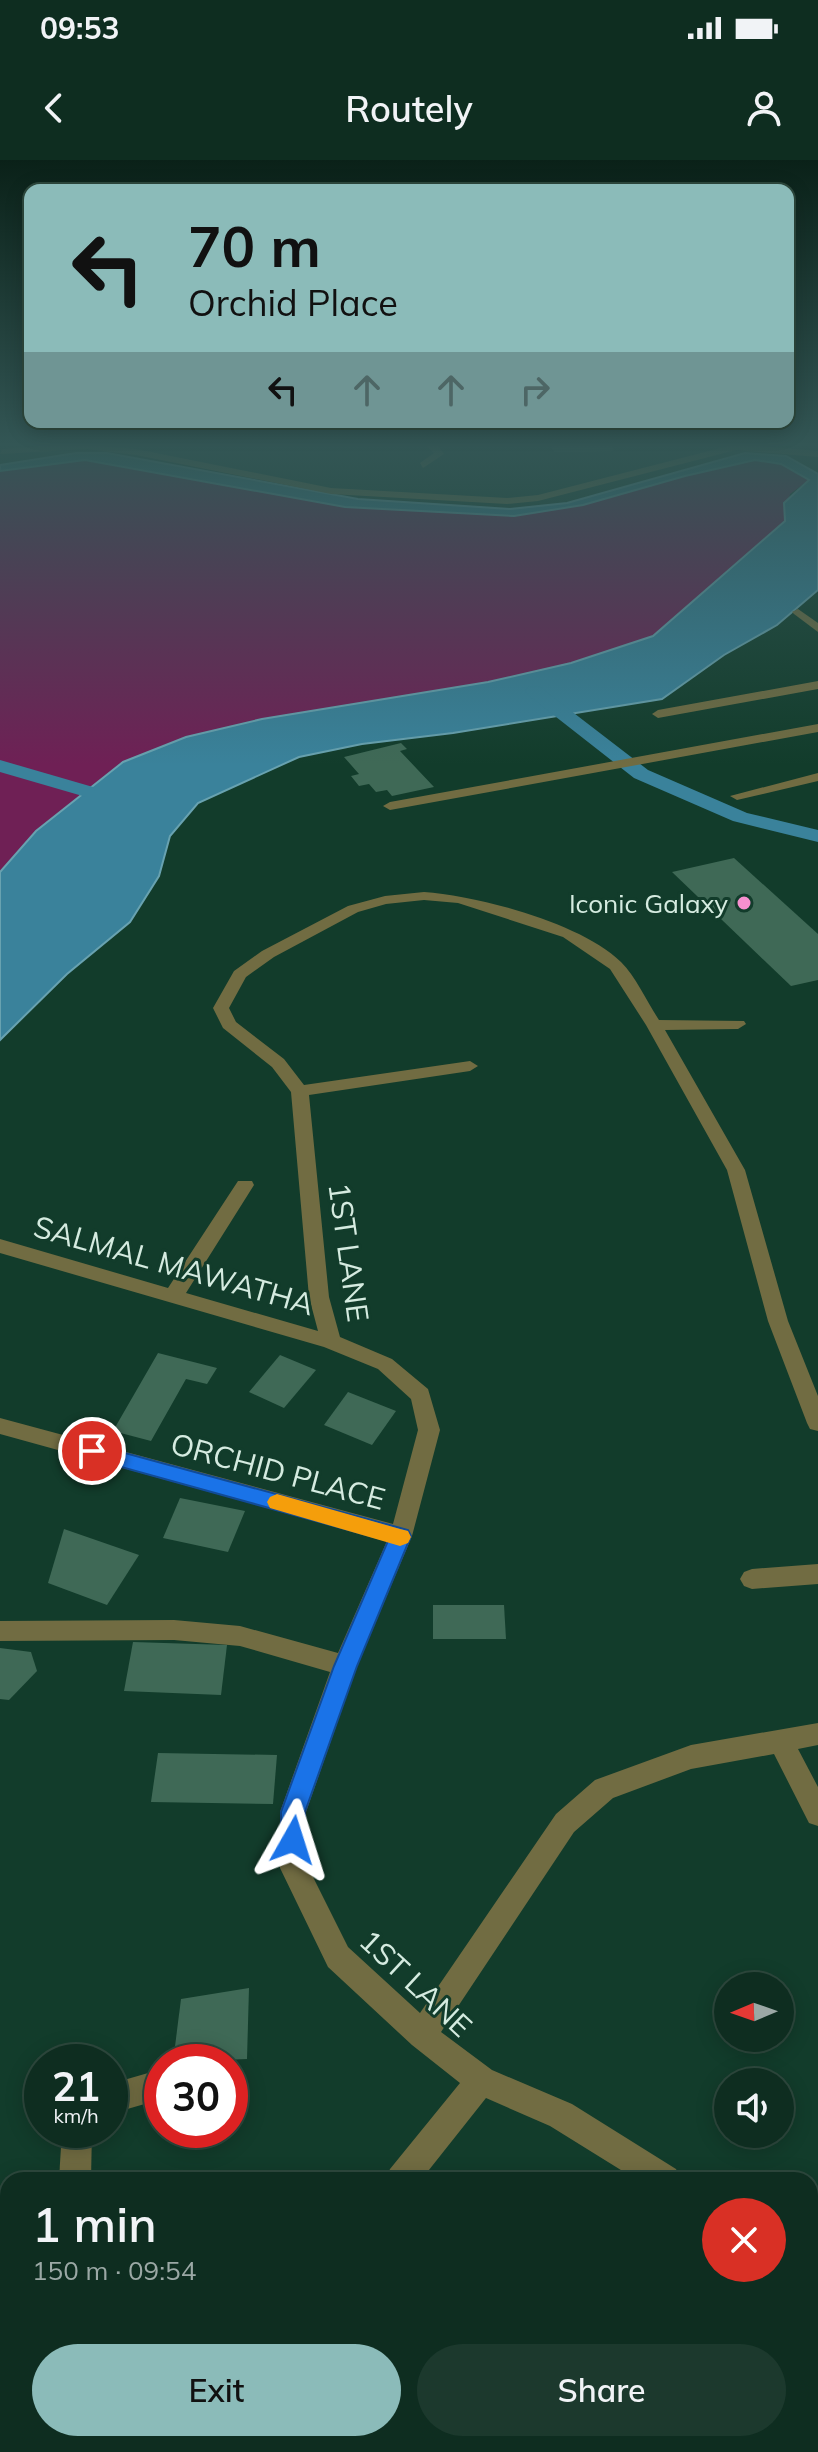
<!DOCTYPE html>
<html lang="en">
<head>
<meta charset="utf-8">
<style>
	body { margin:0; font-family:Mulish,sans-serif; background:#1c392d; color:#f1f3f6; height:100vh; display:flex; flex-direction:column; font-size:30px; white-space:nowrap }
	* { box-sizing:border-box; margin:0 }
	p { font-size:26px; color:#9ba8a5 }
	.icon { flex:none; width:44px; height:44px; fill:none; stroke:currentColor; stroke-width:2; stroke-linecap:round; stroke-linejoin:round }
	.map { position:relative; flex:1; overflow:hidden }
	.panel { position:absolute; left:0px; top:2012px; width:818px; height:280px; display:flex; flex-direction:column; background:#0e2d20; border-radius:24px 24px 0 0; box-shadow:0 4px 20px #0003,0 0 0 2px #2e493e }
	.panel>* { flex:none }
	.banner { position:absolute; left:24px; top:24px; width:770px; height:244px; border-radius:16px; box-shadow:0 4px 20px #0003,0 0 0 2px #2e493e; background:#8bbbb9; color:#111; overflow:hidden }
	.needle { width:52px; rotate:268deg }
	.buttons { position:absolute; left:714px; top:1812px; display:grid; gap:16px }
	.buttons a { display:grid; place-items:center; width:80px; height:80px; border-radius:50%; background:#0e2d20; box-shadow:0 4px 20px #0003,0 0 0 2px #2e493e; font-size:40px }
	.speed { position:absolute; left:24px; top:1884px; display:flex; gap:16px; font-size:40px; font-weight:700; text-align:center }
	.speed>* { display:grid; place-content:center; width:104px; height:104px; border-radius:50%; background:#0e2d20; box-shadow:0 4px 20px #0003,0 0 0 2px #2e493e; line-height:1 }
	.speed small { font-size:20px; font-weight:400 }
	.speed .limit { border:12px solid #d22; background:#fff; color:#111 }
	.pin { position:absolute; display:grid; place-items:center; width:68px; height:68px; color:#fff; margin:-34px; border:4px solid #fff; border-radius:50%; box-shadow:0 2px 8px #0007 }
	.me { position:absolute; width:88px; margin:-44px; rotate:6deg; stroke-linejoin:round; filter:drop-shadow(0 0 6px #0008) }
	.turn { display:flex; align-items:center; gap:28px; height:168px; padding:0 32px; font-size:36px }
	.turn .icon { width:104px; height:104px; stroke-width:2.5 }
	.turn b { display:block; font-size:56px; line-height:68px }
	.lanes { display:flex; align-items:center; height:76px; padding:0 32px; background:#0003; justify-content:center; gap:40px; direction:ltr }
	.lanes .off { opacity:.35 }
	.round { display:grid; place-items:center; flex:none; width:84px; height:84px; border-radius:42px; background:#1c392d }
	.overview { display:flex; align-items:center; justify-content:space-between; height:136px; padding:0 32px }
	h1 { font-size:48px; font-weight:600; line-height:60px }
	.action { display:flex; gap:16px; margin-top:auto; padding:16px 32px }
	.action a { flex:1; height:92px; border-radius:48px; background:#8bbbb9; color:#111; font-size:32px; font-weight:600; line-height:92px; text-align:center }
	.action a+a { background:#1c392d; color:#f1f3f6 }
	.status { display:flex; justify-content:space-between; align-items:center; height:56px; padding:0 40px; background:#0e2d20; direction:ltr }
	.status svg { height:22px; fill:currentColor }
	header { display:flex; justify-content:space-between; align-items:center; height:104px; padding:0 32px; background:#0e2d20; font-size:36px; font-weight:600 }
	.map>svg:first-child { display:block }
</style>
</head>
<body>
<div class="status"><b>09:53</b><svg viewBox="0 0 49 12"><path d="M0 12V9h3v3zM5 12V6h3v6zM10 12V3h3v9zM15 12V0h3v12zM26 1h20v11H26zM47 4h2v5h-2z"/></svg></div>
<header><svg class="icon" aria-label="back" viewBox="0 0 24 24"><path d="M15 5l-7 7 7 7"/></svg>Routely<svg class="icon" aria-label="person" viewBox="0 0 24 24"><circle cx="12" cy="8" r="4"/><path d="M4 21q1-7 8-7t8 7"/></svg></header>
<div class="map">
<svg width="818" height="2292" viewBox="0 0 818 2292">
	<rect width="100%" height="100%" fill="#123c2b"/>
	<!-- green -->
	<polygon fill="#6f2055" points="85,300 345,347 514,356 583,345 685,316 755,300 781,304 809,320 790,334 785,361 653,476 571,503 488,522 262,559 36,671 0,712 0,311"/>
	<!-- water -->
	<polygon fill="#3a829b" stroke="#68a2b0" stroke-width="2" points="76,293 107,293 358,339 510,349 567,343 745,293 786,296 818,314 818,430 777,465 724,495 662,539 453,573 362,584 299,597 198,643 170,676 159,716 130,762 67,814 0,880 0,712 36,671 123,602 186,577 262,559 488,522 571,503 653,476 785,361 784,343 809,320 781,304 755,300 685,316 583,345 514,356 345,347 85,300 0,311 0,305"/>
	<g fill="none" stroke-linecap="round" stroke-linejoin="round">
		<!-- canal -->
		<g fill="#3a829b" fill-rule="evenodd">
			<polygon points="534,526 540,527 648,610 747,653 818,670 818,682 733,661 634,618 528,535 525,531 528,527"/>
			<polygon points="0,600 93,627 95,631 86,637 0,612"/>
		</g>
	</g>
	<!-- building -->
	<g fill="#3f6956">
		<polygon points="550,284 611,284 614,291 554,292"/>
		<polygon points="401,583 407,589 400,591 434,627 392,636 387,630 376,632 369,624 359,626 351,616 359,614 344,597"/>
		<polygon points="734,698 818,774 818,820 791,826 672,712"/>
		<polygon points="158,1193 217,1208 207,1224 186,1219 151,1281 113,1271"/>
		<polygon points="280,1195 316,1210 284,1248 249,1232"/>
		<polygon points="348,1232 396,1251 372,1285 324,1265"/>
		<polygon points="180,1338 245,1351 228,1392 163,1378"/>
		<polygon points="64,1369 139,1395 107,1445 48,1423"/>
		<polygon points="433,1445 504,1445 506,1479 433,1479"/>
		<polygon points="133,1482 227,1485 221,1535 124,1531"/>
		<polygon points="0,1488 31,1492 37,1511 9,1540 0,1539"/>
		<polygon points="158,1593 277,1595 273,1644 151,1642"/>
		<polygon points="249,1828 247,1899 173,1902 181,1839"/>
	</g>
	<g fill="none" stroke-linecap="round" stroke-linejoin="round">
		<!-- minor -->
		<g fill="#716c42" fill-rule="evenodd">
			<polygon points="73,284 136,289 331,328 507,338 538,335 736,284 818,291 818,297 736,290 538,341 507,344 331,334 136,295 87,289 0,294 2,289"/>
			<polygon points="424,284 437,284 444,294 423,308 420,303 434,293"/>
			<polygon points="798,449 818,463 818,472 794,454 792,452"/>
			<polygon points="818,521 818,529 658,558 652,554 658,550"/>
			<polygon points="818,564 818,572 390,650 383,646 390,642"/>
			<polygon points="818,613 818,621 737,640 730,636"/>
			<path d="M424,732C479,736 581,763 621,802C636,817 647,842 659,860L744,861L746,864L738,869L665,870L745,1010L788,1161L818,1236V1271L810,1269L807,1263L768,1161L727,1010L646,865L610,809L563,777L458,743L424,740L386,744L358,752L274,797L246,817L229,848L236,862L284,899L304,925L470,901L478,906L470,911L309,935L329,1137L340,1177L392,1199L428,1229L440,1270L412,1376L357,1506L306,1652L308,1707L348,1787L420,1853L556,1654L595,1620L691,1585L818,1563V1585L798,1589L818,1627V1666L809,1663L774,1594L691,1609L613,1638L574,1672L441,1872L492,1910L572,1944L676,2009L681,2020H637L550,1966L486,1938L421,2020H385L390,2009L460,1923L412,1885L328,1807L280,1708V1652L330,1512L240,1486L174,1480L0,1481V1461L174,1460L240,1466L338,1493L387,1381L0,1274V1258L393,1364L418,1270L411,1239L378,1209L324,1187L0,1093V1079L168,1128L238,1021H252L254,1025L186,1133L318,1171L309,1137L291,932L272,907L223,868L213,848L234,811L262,791L348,746L385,736Z"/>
			<polygon points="818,1404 818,1424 752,1429 744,1426 740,1419 744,1412 752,1409"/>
			<polygon points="162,1909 162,1939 110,1954 110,1924"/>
			<polygon points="62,1970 92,1970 91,2020 59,2020"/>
			<polygon points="810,2088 818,2090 818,2153 810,2150"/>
			<polygon points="8,2258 8,2284 21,2284 8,2292 0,2292 0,2261"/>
			<polygon points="45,2284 79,2284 80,2292 46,2292"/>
		</g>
	</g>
	<!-- sky -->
	<linearGradient id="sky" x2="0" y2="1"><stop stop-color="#0a2118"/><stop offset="0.47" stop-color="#335655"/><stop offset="1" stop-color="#335655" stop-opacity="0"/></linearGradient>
	<rect width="818" height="605" fill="url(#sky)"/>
	<!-- route -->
	<polygon fill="#1a73e8" stroke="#114b97" stroke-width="2" points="92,1284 408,1370 411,1376 357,1506 305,1652 306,1680 302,1688 293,1692 285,1688 281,1680 281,1652 334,1506 388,1381 85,1297 82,1291 85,1286"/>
	<!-- slow -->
	<polygon fill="#f59e0b" points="277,1334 400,1369 408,1371 411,1377 408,1383 400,1386 270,1348 267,1342 270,1337"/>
	<!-- markers -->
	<circle fill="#f690cf" stroke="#123c2b" stroke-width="3" cx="744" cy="743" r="8"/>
	<g text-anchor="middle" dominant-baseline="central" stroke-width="6" stroke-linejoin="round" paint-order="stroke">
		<!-- far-poi labels -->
		<g font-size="26" fill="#d5ebe0" stroke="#123c2b" text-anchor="end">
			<text x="728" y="743">Iconic Galaxy</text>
		</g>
		<!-- street labels -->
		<g font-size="30" fill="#d5ebe0" stroke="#123c2b">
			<text transform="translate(349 1092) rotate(82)">1ST LANE</text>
			<text transform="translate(174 1105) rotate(16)">SALMAL MAWATHA</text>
			<text transform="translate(278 1311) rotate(15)">ORCHID PLACE</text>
			<text transform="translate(416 1823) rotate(43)">1ST LANE</text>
		</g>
	</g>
</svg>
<div class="buttons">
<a><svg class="needle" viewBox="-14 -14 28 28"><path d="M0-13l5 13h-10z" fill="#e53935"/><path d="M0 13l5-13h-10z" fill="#9ba8a5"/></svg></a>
<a><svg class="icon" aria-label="sound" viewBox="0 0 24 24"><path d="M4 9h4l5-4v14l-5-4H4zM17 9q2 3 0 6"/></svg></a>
</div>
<div class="speed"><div>21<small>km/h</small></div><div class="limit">30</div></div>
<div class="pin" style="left:92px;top:1291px;background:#d93025"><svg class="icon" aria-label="arrive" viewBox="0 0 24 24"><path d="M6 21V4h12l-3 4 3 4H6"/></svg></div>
<svg class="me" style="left:293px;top:1680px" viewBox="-20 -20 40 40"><path d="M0-17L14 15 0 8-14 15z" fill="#1a73e8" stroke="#fff" stroke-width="4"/></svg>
<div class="banner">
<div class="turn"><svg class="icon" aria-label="left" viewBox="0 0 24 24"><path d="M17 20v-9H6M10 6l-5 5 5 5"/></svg><div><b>70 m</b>Orchid Place</div></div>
<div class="lanes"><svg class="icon" aria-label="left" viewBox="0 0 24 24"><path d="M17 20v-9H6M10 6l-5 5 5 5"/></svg><svg class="icon off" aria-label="ahead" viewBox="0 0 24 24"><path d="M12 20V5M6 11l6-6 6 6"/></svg><svg class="icon off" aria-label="ahead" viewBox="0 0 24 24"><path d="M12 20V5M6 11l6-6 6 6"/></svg><svg class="icon off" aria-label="right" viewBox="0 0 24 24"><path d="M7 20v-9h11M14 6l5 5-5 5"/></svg></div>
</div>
<section class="panel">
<div class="overview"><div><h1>1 min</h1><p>150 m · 09:54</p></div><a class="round" style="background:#d93025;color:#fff"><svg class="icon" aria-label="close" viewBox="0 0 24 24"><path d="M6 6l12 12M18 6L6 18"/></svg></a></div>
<div class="action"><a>Exit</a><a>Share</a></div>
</section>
</div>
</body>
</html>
